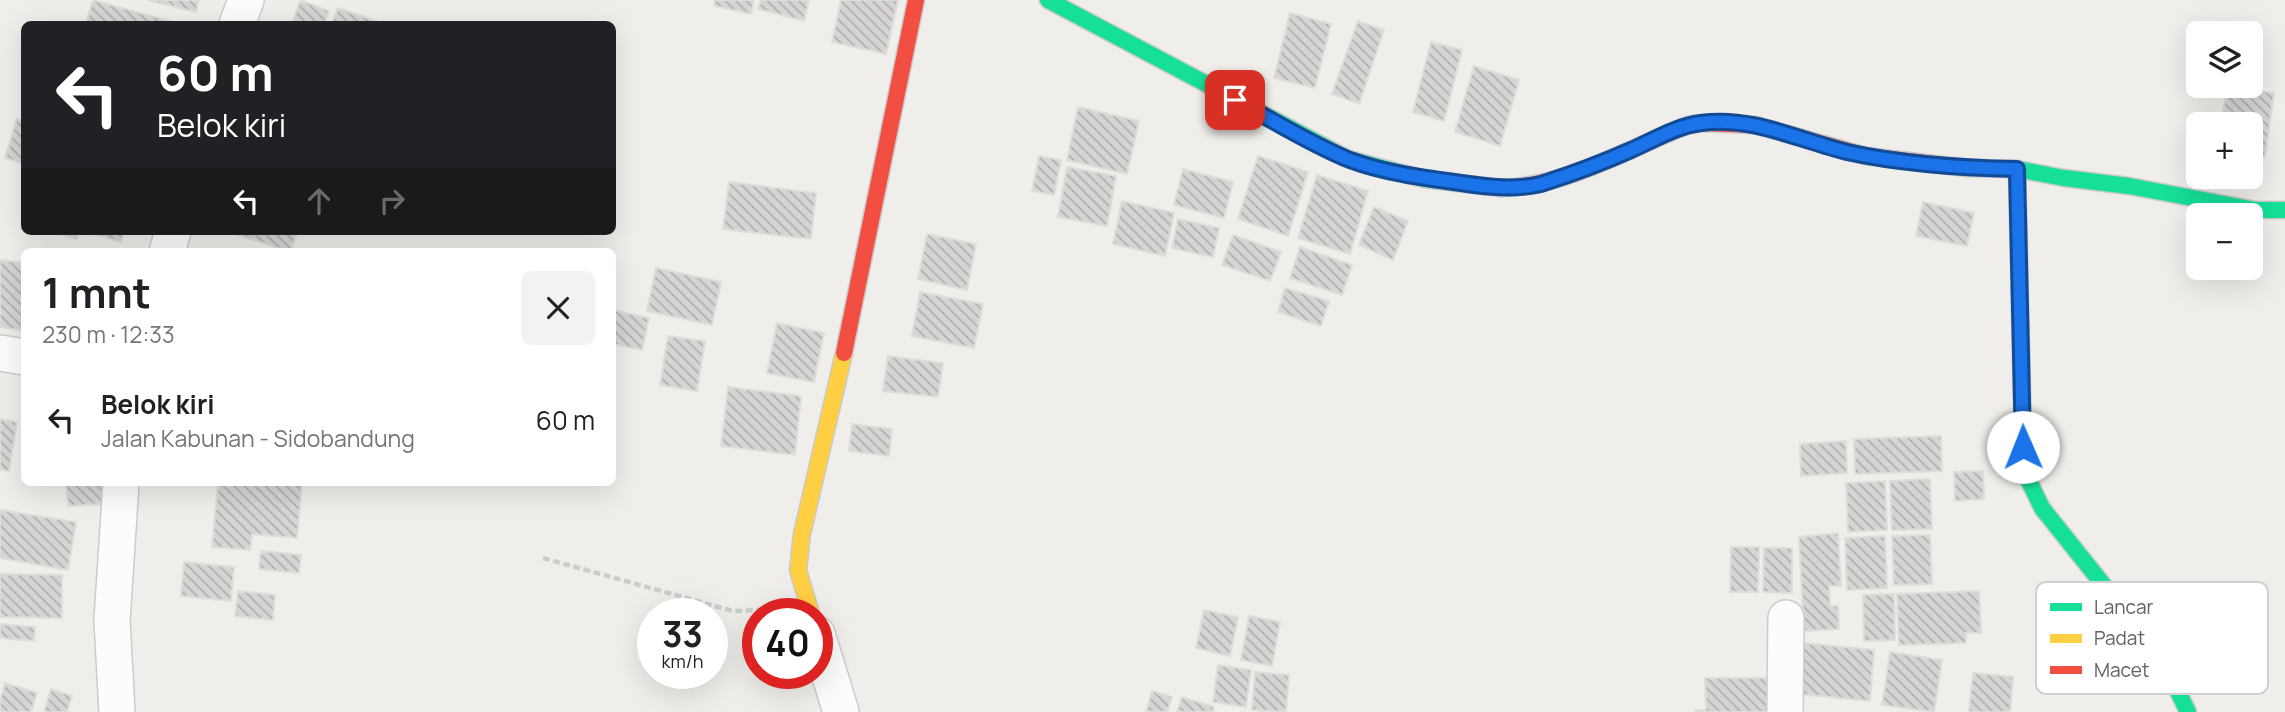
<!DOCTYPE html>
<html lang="id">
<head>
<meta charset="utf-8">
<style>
	body { margin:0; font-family:Manrope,sans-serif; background:#f2f2f2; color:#202124; height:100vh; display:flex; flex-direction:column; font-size:26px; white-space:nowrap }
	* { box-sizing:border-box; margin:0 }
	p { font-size:23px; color:#757577 }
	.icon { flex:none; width:38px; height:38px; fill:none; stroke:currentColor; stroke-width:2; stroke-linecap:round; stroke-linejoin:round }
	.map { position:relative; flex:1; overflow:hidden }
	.panel { position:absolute; left:21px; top:248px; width:595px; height:238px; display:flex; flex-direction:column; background:#fff; border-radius:10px; box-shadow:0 7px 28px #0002 }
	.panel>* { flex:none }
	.guide { position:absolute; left:21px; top:21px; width:595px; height:214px; border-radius:10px; box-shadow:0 7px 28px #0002; background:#202124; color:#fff; overflow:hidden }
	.tools { position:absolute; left:2186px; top:21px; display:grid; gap:14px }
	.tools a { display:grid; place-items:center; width:77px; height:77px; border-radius:10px; background:#fff; box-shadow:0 7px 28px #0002; font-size:35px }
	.speed { position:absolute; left:637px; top:598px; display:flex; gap:14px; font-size:35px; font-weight:700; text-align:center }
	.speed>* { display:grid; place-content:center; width:91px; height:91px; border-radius:50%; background:#fff; box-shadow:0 7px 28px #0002; line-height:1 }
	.speed small { font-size:18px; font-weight:400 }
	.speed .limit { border:10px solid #d22; background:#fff; color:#111 }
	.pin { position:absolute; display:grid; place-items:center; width:60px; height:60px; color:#fff; margin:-30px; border-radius:14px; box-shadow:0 4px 10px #0006 }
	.me { position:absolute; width:77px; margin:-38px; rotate:359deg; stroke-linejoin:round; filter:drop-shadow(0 0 5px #0008) }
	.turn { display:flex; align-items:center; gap:24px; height:147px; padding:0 21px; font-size:32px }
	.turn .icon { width:91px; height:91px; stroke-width:2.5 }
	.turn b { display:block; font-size:49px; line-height:60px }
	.lanes { display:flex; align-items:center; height:66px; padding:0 21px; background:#0003; justify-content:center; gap:35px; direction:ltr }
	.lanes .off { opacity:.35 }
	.round { display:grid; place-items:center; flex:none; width:74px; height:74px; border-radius:10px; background:#f2f2f2 }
	.head { display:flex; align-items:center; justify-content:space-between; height:119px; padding:0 21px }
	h1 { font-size:42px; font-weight:700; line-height:52px }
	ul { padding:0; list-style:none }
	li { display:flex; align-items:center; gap:21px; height:105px; padding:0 21px }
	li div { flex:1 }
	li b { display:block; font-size:26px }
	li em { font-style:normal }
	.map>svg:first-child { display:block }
</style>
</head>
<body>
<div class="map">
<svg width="2285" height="712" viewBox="0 0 2285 712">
	<defs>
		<pattern id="building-back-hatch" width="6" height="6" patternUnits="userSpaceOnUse" patternTransform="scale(1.75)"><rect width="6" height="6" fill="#d6d5d3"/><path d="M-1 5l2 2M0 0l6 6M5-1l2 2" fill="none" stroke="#b1b0af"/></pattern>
	</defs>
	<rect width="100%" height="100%" fill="#efeeea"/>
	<!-- building -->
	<g fill="url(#building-back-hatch)" stroke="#deddd9" stroke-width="2">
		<polygon points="93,0 177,23 176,24 86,24"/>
		<polygon points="147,0 199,0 196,12"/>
		<polygon points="300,0 329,11 324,24 292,24"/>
		<polygon points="715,0 754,0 751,14 714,6"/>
		<polygon points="761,0 809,0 804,21 758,9"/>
		<polygon points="841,0 898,0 886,54 832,42"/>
		<polygon points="338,8 385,24 332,24"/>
		<polygon points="1290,13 1331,24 1315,88 1274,78"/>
		<polygon points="1358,21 1384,30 1359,104 1332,94"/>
		<polygon points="1431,42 1462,50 1444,121 1413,112"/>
		<polygon points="1474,66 1519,80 1500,146 1455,132"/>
		<polygon points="2227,86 2274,93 2265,157 2250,155 2250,124 2221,124"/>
		<polygon points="1078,107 1139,121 1127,174 1067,160"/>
		<polygon points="17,119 24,121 24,164 5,158"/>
		<polygon points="1039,156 1061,160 1054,195 1032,191"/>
		<polygon points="1258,156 1308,172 1288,236 1238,219"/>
		<polygon points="1067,167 1116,176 1107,226 1058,217"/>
		<polygon points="1183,169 1233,182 1224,218 1174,205"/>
		<polygon points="1317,175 1368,191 1350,254 1298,238"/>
		<polygon points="729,182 816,193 811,239 723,229"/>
		<polygon points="1122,201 1174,213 1165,256 1113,244"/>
		<polygon points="1923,202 1974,213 1967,246 1916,236"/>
		<polygon points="1374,207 1408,221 1393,260 1359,245"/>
		<polygon points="1178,219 1219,228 1213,257 1172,248"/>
		<polygon points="51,231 79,231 77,239"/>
		<polygon points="84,231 124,231 121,242"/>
		<polygon points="226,231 298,231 290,252"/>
		<polygon points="927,234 976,244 967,290 918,279"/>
		<polygon points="1233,235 1281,252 1270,281 1222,265"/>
		<polygon points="1300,247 1352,265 1342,295 1290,278"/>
		<polygon points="0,260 24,263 24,331 0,327"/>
		<polygon points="656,268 721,282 712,325 647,311"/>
		<polygon points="1285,288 1329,301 1321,326 1278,312"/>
		<polygon points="920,292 983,304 974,348 912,336"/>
		<polygon points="612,310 649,318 642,350 612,344"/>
		<polygon points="777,323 824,333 814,382 767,373"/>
		<polygon points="668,336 705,341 697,391 660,385"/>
		<polygon points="888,356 943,363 938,397 883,391"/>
		<polygon points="728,387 801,396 795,455 721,446"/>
		<polygon points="0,419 17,422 9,471 0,470"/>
		<polygon points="852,424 892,429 889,456 849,451"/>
		<polygon points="1941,436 1942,471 1855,474 1854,439"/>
		<polygon points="1846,441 1847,473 1801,476 1800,444"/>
		<polygon points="1983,471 1984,499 1955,501 1954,472"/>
		<polygon points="1930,479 1932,529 1892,530 1890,481"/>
		<polygon points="1885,481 1887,530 1848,532 1846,483"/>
		<polygon points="66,483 102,483 103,504 68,506"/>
		<polygon points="218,483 302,483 297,538 252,534 250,550 212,547"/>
		<polygon points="0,510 76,522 68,570 0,558"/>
		<polygon points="1838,533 1841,586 1829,586 1830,606 1838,606 1839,629 1804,631 1799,537"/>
		<polygon points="1930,535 1932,584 1894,585 1892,536"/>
		<polygon points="1885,536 1887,588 1847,590 1845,538"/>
		<polygon points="1731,547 1759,547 1758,592 1730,592"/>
		<polygon points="1764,548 1792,548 1792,593 1763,592"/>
		<polygon points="261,551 301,555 299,573 259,569"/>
		<polygon points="184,562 234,567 231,601 181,596"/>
		<polygon points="0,574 62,575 62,618 0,617"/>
		<polygon points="238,591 275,595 273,620 235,616"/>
		<polygon points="1979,591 1981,633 1966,633 1966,643 1899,645 1897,594"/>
		<polygon points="1894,594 1895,640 1864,641 1863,595"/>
		<polygon points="1204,610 1238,617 1230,656 1196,648"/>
		<polygon points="1249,616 1280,622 1272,666 1241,660"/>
		<polygon points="0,624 35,627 34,641 0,638"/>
		<polygon points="1793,642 1874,650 1870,701 1788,693"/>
		<polygon points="1890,652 1942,660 1934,712 1882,705"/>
		<polygon points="1218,665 1251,670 1246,707 1213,702"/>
		<polygon points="1255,672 1289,675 1286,712 1252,710"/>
		<polygon points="1973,673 2013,677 2010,712 1969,712"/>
		<polygon points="1705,678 1776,678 1776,712 1695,712 1695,710 1706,710"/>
		<polygon points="5,683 37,693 31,712 0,712 0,700"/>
		<polygon points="51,689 72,696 67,712 44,712"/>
		<polygon points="1152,691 1172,697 1167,712 1146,712"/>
		<polygon points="1182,697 1214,707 1213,712 1177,712"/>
	</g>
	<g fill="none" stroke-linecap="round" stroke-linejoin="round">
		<!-- street casing -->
		<g stroke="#cbcccc" stroke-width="38">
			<g id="street">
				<polyline points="237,24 246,0"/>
				<polyline points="167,252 173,231"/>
				<polyline points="0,353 24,357"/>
				<polyline points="817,634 841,712"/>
				<polyline points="117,712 112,620 121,483"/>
				<polyline points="1785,712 1786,618"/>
			</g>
		</g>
		<!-- fast casing -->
		<g stroke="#cacacb" stroke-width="19">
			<g id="fast">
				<polyline points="1048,0 1348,159 1424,179 1501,188"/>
				<polyline points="1968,168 2017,169 2064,178 2129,186 2256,210 2285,210"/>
				<polyline points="2023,443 2029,481 2042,508 2161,657 2188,712"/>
			</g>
		</g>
		<!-- slow casing -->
		<g stroke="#cacacb" stroke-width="19">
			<g id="slow">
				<polyline points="2017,169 2023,443"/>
				<polyline points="811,614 798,570 802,534 844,353"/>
			</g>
		</g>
		<!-- jam casing -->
		<g stroke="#cacacb" stroke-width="19">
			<g id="jam">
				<path d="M1501,188C1568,186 1627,149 1688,125L1703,123L1755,125L1866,156L1968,168"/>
				<polyline points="844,353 916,0"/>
			</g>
		</g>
		<!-- path -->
		<polyline stroke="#cacfcc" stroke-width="4.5" stroke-dasharray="7 3.5" stroke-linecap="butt" points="543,558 733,611 759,610 771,604"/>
		<!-- street -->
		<use href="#street" stroke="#fdfcfc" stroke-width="35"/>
		<!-- fast -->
		<use href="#fast" stroke="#16e098" stroke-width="16"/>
		<!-- slow -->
		<use href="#slow" stroke="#ffcf43" stroke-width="16"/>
		<!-- jam -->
		<use href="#jam" stroke="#f24e42" stroke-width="16"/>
	</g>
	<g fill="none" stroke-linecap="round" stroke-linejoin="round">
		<!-- route casing -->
		<g stroke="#114b97" stroke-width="18">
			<path id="route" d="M1235,100C1273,120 1310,144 1350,160C1385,173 1424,178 1461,183C1487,187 1515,190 1541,184C1572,174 1602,163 1631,150C1654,140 1676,126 1701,123C1753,116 1798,140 1847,152C1902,164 1961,168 2017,169L2023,447"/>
		</g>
		<!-- route -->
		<use href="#route" stroke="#1a73e8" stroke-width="12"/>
	</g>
	<!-- legend -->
	<rect x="2036" y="582" width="232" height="112" rx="10" fill="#fff" stroke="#cfd0d2" stroke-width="2"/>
	<rect x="2050" y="603" width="32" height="8" fill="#16e098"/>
	<rect x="2050" y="634" width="32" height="9" fill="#ffcf43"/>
	<rect x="2050" y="666" width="32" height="8" fill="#f24e42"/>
	<g font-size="19" fill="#5f6368">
		<text x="2094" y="614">Lancar</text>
		<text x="2094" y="645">Padat</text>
		<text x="2094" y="677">Macet</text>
	</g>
</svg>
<div class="tools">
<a><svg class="icon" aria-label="layers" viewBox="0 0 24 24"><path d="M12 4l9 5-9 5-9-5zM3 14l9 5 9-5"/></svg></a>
<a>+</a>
<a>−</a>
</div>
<div class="speed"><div>33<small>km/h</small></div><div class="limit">40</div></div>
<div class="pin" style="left:1235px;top:100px;background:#d93025"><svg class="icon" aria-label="arrive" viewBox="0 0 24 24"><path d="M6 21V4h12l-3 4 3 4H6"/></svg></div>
<svg class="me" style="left:2023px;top:447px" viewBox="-20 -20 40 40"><circle r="19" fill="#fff"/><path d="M0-13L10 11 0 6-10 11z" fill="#1a73e8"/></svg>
<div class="guide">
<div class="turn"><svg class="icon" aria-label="left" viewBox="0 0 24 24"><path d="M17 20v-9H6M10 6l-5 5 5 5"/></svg><div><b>60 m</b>Belok kiri</div></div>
<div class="lanes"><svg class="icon" aria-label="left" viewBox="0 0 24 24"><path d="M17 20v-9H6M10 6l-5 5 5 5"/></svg><svg class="icon off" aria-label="ahead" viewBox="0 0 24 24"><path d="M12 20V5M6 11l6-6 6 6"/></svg><svg class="icon off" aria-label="right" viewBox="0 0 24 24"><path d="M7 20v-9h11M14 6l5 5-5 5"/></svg></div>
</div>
<section class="panel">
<div class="head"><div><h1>1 mnt</h1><p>230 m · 12:33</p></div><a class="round"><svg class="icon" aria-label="close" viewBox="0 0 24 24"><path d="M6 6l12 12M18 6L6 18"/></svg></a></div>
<ul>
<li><svg class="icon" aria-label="left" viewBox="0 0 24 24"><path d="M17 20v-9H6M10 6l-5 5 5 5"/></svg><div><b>Belok kiri</b><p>Jalan Kabunan - Sidobandung</p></div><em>60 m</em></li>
</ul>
</section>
</div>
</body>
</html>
